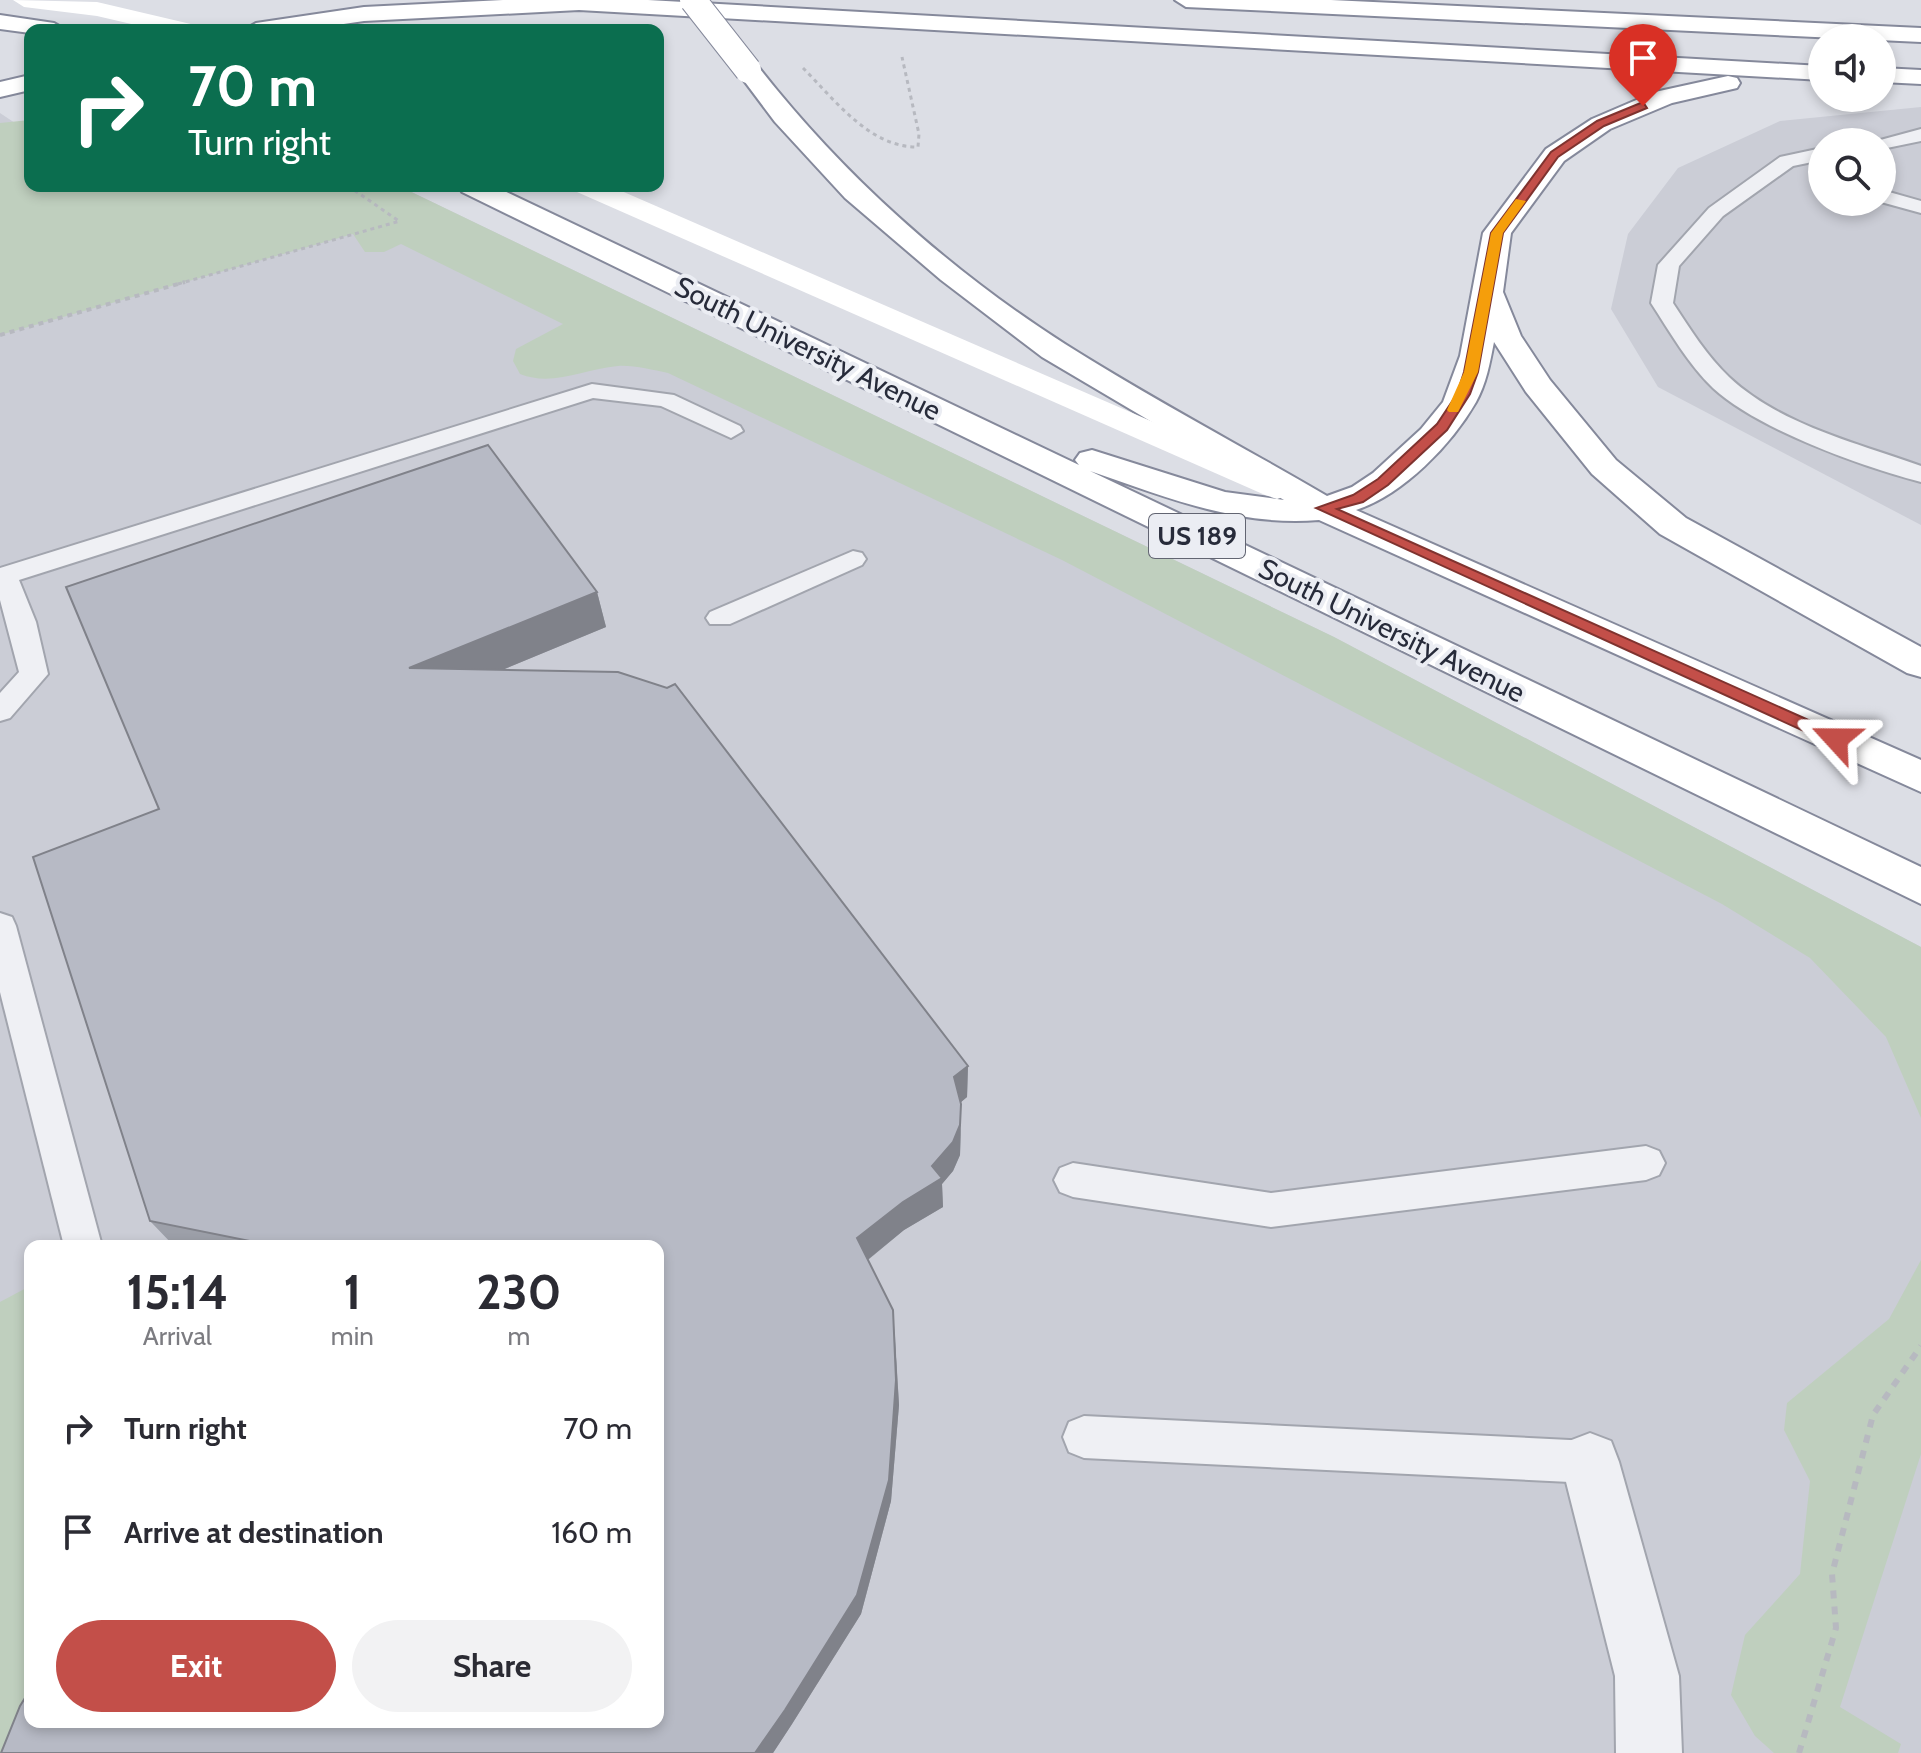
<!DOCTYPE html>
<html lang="en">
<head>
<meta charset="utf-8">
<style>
	body { margin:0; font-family:Cabin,sans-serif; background:#f2f2f3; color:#2b2b33; height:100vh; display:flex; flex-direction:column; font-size:30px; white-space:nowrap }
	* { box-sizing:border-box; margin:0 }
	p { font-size:26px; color:#7c7c81 }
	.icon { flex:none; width:44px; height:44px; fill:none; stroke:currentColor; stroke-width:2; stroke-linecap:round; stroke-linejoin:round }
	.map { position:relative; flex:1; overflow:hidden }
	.sheet { position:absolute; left:24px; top:1240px; width:640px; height:488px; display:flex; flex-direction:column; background:#fff; border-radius:16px; box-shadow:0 4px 12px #0003 }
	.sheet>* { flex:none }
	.top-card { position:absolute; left:24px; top:24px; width:640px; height:168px; border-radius:16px; box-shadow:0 4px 12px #0003; background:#0b6e4f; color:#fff; overflow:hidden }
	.buttons { position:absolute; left:1808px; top:24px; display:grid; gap:16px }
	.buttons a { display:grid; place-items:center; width:88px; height:88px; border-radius:50%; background:#fff; box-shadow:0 4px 12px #0003; font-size:40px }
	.pin { position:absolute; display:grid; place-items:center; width:68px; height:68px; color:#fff; margin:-82px -34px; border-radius:50% 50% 50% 0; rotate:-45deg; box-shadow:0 0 8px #0007 }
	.pin .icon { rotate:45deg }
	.me { position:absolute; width:88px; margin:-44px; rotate:294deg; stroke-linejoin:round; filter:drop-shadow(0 0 6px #0008) }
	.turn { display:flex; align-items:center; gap:28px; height:168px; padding:0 32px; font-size:36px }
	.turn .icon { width:104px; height:104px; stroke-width:2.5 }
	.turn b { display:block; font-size:56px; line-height:68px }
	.eta { display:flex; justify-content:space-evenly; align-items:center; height:136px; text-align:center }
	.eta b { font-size:48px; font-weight:800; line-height:56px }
	.cta { display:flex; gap:16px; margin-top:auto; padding:16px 32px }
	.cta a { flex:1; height:92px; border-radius:48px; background:#c34f49; color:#fff; font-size:32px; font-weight:800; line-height:92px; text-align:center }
	.cta a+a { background:#f2f2f3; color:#2b2b33 }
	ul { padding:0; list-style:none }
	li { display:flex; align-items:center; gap:24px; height:104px; padding:0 32px }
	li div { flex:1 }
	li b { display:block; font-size:30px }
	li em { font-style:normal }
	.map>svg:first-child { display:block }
</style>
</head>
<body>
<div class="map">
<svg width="1921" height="1753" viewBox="0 0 1921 1753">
	<rect width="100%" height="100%" fill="#dcdee5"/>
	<!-- built -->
	<g fill="#cbcdd6" fill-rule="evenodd">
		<path d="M1921,107V525L1658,387L1611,309L1628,234L1678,168L1780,121ZM1822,142H1882V202H1822Z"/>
		<path d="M0,113L15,123L30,121V186H399L1334,637L1921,947V1753H0ZM30,1246H658V1722H30Z"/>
	</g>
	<!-- green -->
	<g fill="#bfcfbe">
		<path d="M30,120V186H399L1334,637L1921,947V1118L1886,1037L1810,958L1722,904L1062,560L668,373C652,370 634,365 618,366C583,369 553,387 520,374L513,361L516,349L563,324L401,244L384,252H365L353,234L0,335V123Z"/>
		<polygon points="1921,1260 1921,1454 1840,1707 1901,1744 1898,1753 1774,1753 1755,1736 1731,1695 1745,1635 1800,1574 1810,1481 1784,1430 1787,1403 1889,1319"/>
		<polygon points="30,1286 30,1722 45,1753 0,1753 0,1302"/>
	</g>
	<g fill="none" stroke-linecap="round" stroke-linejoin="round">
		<!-- lane casing -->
		<g stroke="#a2a5ae" stroke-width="4">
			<g id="lane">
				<polygon points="1921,129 1921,141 1882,149 1882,142 1873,142"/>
				<path d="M1822,148V160L1793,166L1723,216L1679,266L1673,303C1690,329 1707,356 1729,377C1780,425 1858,443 1921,466V482C1863,467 1757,429 1713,388C1688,364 1670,332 1651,303L1658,265L1709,208L1780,157Z"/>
				<polygon points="1882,190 1921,201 1921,213 1881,202"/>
				<polygon points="592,384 674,395 740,426 743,431 731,438 661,406 593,398 19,580 36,622 48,674 10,718 0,721 0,693 19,672 0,600 0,568"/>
				<polygon points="853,551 862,553 866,559 862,565 730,624 710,624 706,618 710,612"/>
				<polygon points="0,913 12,917 16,926 102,1246 64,1246 0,992"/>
				<polygon points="1646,1146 1659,1151 1665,1163 1659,1175 1646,1180 1271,1227 1073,1197 1060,1192 1054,1180 1060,1168 1073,1163 1271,1193"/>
				<polygon points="1084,1416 1590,1441 1605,1447 1611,1462 1605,1477 1590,1483 1084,1458 1069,1452 1063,1437 1069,1422"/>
			</g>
		</g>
		<!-- street casing -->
		<g stroke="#a2a5ae" stroke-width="4">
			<polygon id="street" points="1590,1433 1611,1441 1619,1462 1679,1676 1682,1753 1616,1753 1615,1676 1561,1462 1569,1441"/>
		</g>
		<!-- highway casing -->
		<g stroke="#85899b" stroke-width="4">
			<g id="highway">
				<polygon points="503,0 648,0 1822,66 1822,80 579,10 364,21 303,30 244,30 256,23 364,7"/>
				<polygon points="1175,0 1331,0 1921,28 1921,42 1186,7"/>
				<polygon points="0,15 54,23 66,30 30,30 30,33 0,29"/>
				<path d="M748,63L757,65C841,173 949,270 1065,344C1150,398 1240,445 1327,496L1352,487L1373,473L1421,429L1443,402L1460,356L1483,233L1546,149L1592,119L1655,92L1728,76L1737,78L1740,83L1737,88L1672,103L1610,129L1564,161L1511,233L1503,292L1521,336L1550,380L1616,460L1686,518L1921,647V677L1907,673L1660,534L1592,474L1526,392L1494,342C1490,363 1486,384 1476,402C1452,444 1403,495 1356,510L1921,760V792L1319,520C1239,527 1165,497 1090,471L1921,867V904L462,192L458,186H494L1079,465L1075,460L1080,453L1092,450L1225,492L1284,500L1042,357L941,280L845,198L775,122L736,70Z"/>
				<polygon points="1882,68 1921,70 1921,84 1882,82"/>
				<polygon points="30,75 30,90 0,97 0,82"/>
			</g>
		</g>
		<!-- path-far2 -->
		<g stroke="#b7b9c0" stroke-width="3" stroke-dasharray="4 4" stroke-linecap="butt">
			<path d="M803,68C834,99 870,148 918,147L919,134L902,57"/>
			<polyline points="348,186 399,221"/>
			<polyline points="178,284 400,221"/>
		</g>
		<!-- path-far1 -->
		<polyline stroke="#b7b9c0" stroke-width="4" stroke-dasharray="5 5" stroke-linecap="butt" points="0,335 185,282"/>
		<!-- path -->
		<polyline stroke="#b7b9c0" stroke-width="6" stroke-dasharray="8 8" stroke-linecap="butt" points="1799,1753 1836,1628 1832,1574 1873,1415 1921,1346"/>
		<!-- lane -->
		<use href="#lane" fill="#eff0f4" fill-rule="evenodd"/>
		<!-- street -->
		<use href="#street" fill="#eff0f4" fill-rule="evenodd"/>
		<!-- secondary -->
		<g fill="#fff" fill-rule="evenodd">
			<polygon points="13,0 97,2 195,25 199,30 157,30 97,16 24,7"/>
			<polygon points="573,186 610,186 1289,481 1294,488 1289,495 1277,499 1265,495 577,192"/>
		</g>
		<!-- highway -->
		<use href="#highway" fill="#fff" fill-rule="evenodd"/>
		<!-- highway-bridge casing -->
		<g stroke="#85899b" stroke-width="28" stroke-linecap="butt">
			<polyline id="highway-bridge" points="693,0 748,70"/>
		</g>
		<!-- highway-bridge -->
		<use href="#highway-bridge" stroke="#fff" stroke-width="26"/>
	</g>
	<!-- wall -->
	<polygon fill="#9da0a9" points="597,592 606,627 502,670 968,1066 967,1097 961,1102 961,1135 960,1155 953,1171 942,1184 943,1207 904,1230 868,1260 895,1336 899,1405 891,1501 861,1614 792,1724 773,1753 1,1753 658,1246 174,1246 150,1221 159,809"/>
	<!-- shaded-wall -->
	<g fill="#80828a">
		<polygon points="597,592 606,627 422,703 409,668"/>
		<polygon points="968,1066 967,1097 954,1108 954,1077"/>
		<polygon points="961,1104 960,1155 953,1171 942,1184 943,1207 904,1230 860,1266 857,1238 932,1166"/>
		<polygon points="893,1310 899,1405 891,1501 861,1614 792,1724 773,1753 755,1753"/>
	</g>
	<!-- building -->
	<polygon fill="#b7bac5" stroke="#80828a" stroke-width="2" points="488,445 597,592 409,668 618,672 667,688 675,684 968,1066 954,1077 961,1104 960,1125 953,1142 932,1166 942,1178 903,1202 857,1238 893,1310 896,1380 889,1480 857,1595 785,1710 755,1753 1,1753 20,1706 30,1690 30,1722 658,1722 658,1246 275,1246 150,1221 33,857 159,809 66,587"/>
	<!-- route -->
	<polygon fill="#c34f49" stroke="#7f332f" stroke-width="2" points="1643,102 1647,108 1604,126 1558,157 1503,233 1478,372 1470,394 1447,430 1388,485 1363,502 1337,509 1842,735 1842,743 1830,743 1316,508 1353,495 1378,479 1437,424 1457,394 1464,372 1491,233 1551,152 1597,121"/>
	<!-- slow -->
	<polygon fill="#f59e0b" points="1516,199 1526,201 1503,233 1478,372 1458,412 1449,412 1447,410 1464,372 1491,233"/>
	<g text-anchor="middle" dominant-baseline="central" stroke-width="8" stroke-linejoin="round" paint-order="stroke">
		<!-- shield labels -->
		<rect fill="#ebedf3" stroke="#626572" stroke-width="2" x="1149" y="514" width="96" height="44" rx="6"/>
		<g font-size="26" font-weight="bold" fill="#272b3a">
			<text x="1197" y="536">US 189</text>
		</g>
		<!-- street labels -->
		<g font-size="28" fill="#272b3a" stroke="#ebedf3">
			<text transform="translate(808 348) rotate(26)">South University Avenue</text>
			<text transform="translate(1392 630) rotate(26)">South University Avenue</text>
		</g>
	</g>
</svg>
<div class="buttons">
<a><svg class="icon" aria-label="sound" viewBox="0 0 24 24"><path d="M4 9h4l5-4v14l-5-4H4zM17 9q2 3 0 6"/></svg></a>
<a><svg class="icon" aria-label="search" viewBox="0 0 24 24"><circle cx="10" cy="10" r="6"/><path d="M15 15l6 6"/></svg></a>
</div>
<div class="pin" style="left:1643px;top:106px;background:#d93025"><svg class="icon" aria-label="arrive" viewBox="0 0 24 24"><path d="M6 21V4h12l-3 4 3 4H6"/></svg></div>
<svg class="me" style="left:1836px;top:739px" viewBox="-20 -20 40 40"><path d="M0-17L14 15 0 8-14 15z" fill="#c34f49" stroke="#fff" stroke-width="4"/></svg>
<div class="top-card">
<div class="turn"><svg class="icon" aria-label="right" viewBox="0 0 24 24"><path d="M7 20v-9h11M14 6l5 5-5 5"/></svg><div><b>70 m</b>Turn right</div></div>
</div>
<section class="sheet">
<div class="eta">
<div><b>15:14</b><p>Arrival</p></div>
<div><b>1</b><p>min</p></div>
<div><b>230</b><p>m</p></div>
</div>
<ul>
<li><svg class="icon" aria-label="right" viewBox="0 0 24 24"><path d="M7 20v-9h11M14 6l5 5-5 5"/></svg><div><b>Turn right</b></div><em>70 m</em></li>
<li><svg class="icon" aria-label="arrive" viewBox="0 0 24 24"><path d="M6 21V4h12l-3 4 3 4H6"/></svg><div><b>Arrive at destination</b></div><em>160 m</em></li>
</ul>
<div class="cta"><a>Exit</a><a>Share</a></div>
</section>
</div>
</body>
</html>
